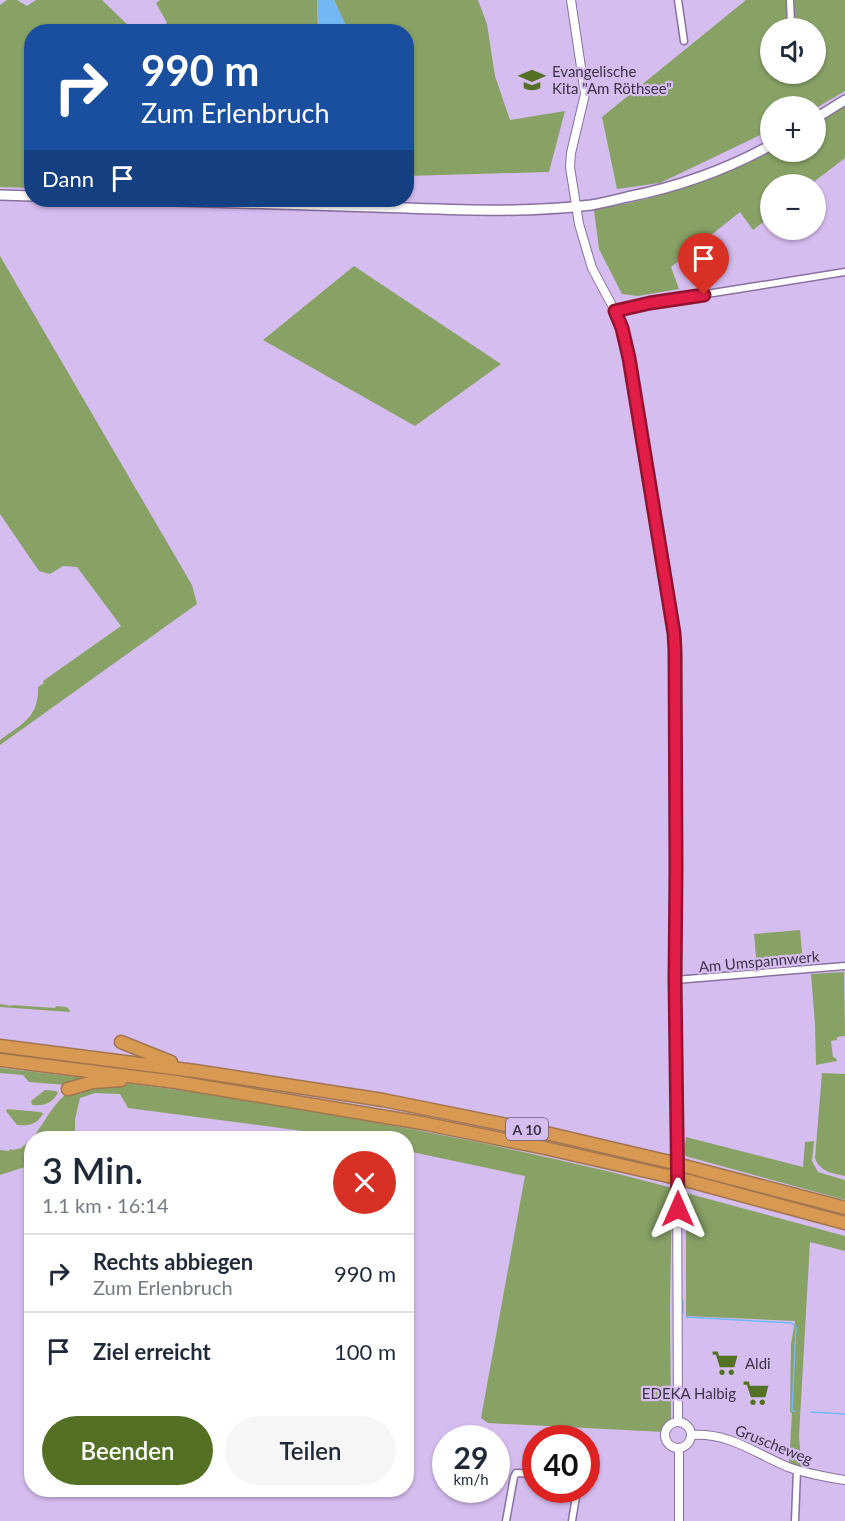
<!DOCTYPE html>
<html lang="de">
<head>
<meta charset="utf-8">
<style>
	body { margin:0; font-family:Lato,sans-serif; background:#f6f6f7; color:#1f2937; height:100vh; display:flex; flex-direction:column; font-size:22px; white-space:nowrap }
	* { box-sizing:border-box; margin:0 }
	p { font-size:20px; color:#747a83 }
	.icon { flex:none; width:33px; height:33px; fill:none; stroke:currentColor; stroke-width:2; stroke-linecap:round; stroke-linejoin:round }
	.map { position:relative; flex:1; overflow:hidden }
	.panel { position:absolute; left:24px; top:1131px; width:390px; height:366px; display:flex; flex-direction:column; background:#fff; border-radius:24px; box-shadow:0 2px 4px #0004 }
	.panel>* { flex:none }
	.hud { position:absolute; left:24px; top:24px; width:390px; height:183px; border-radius:24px; box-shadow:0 2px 4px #0004; background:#1a4fa0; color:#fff; overflow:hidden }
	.tools { position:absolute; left:760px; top:18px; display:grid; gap:12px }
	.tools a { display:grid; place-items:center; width:66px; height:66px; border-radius:50%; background:#fff; box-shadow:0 2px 4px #0004; font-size:30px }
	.speed { position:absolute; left:432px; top:1425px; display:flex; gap:12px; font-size:30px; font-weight:700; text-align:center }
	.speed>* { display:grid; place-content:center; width:78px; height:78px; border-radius:50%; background:#fff; box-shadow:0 2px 4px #0004; line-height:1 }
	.speed small { font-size:15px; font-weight:400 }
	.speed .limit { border:9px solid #d22; background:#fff; color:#111 }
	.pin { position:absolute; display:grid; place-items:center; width:51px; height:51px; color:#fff; margin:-62px -26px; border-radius:50% 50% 50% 0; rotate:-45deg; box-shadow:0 0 6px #0007 }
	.pin .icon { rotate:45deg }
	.me { position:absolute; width:66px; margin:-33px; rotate:0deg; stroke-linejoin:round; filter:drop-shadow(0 0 4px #0008) }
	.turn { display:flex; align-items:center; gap:21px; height:126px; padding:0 18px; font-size:27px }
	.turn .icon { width:78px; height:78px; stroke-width:2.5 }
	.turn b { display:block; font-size:42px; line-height:51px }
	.then { display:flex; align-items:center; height:57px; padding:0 18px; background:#0003; gap:12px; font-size:22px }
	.round { display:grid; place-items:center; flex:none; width:63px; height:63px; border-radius:32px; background:#f6f6f7 }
	.overview { display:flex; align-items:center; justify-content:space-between; height:102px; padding:0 18px }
	h1 { font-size:36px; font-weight:600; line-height:45px }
	.action { display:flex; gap:12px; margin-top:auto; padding:12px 18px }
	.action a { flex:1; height:69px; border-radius:36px; background:#547024; color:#fff; font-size:24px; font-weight:600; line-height:69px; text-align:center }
	.action a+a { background:#f6f6f7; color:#1f2937 }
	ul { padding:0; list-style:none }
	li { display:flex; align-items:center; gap:18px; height:78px; padding:0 18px; border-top:2px solid #e0e1e3 }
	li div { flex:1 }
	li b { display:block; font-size:22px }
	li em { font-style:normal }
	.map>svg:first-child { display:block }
</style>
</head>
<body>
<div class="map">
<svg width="845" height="1521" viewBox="0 0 845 1521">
	<rect width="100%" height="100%" fill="#d6bdef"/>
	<!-- green -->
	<g fill="#88a266" fill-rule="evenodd">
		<polygon points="7,0 17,0 27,6 36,0 102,0 134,31 32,32 31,188 0,187 0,5"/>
		<polygon points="160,0 317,0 318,31 163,31 160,29 167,23 156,3"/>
		<polygon points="334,0 478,0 487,24 495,76 510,120 565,111 549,172 407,176 406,32 345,31 345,24"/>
		<path d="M746,0H845V91L816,108V106H771V130L660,183L617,189L602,117ZM771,28H816V74H771Z"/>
		<path d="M845,105V158L811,184H771V216L753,230L740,212L671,267L679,289L638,296L622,294L599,249L594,210C618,205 643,201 667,193C703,182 738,166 771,149V152H816V123Z"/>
		<path d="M0,256L192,585L197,604L0,745V740C22,724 39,717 38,687L44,683L43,681L121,626L77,567L63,566L50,574L39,571L0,514Z"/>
		<polygon points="354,266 501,364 415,426 263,340"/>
		<polygon points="800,930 803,963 757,967 754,934"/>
		<polygon points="844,972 845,1036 837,1037 837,1040 831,1041 833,1057 836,1058 837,1061 816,1065 815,1024 811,974"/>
		<polygon points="0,1004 12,1006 12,1005 55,1008 56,1006 66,1007 69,1009 70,1012 0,1007"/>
		<polygon points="0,1068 95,1079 66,1085 29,1082 23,1075 0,1073"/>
		<path d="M822,1073L845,1074V1176C832,1173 820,1172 815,1158Z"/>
		<path d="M125,1083C243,1098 360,1118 477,1142C542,1156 608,1170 672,1188L670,1307L671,1418L666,1425L664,1432L488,1423L481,1418L525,1176L407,1151L406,1138H350L333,1135L128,1108L120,1094L95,1093L80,1098L75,1119V1138H33C44,1123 58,1094 77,1088C91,1084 111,1085 125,1083Z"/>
		<path d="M45,1090L56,1091L58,1093C51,1104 44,1106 32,1105L31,1101Z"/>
		<path d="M7,1109L41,1112L43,1114C36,1125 29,1126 17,1125L6,1111Z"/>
		<polygon points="686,1137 803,1167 805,1142 814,1141 812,1161 818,1172 845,1180 845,1200 685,1156 684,1150"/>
		<polygon points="31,1140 31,1165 0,1175 0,1150 9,1151 10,1149 13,1150 21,1148"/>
		<polygon points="686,1193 845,1236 845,1251 810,1242 799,1436 802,1473 789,1464 792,1413 790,1412 791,1344 795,1321 686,1316"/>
	</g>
	<!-- water -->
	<polygon fill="#73b7f4" points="317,0 334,0 345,24 345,31 319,31"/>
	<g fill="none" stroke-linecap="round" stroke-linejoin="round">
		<!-- stream -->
		<g stroke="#73b7f4" stroke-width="1.5">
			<polyline points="683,1301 683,1313"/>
			<polyline points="686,1317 792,1323 796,1327 792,1411 795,1411"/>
			<polyline points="811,1412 845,1414"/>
		</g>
		<!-- minor casing -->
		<g stroke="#89719f" stroke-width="9">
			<g id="minor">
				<polyline points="678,0 684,41"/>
				<polyline points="790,0 791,25"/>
				<polyline points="615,311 650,303 845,272"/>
				<polyline points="675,980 845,966"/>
				<polyline points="506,1521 514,1477 516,1473 536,1474"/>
				<polyline points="572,1521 577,1490"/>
				<polyline points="795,1521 797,1470"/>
			</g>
		</g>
		<!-- tertiary casing -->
		<g stroke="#89719f" stroke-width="10">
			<g id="tertiary">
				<polyline points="571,0 585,94 571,153 570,167 579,224 592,268 615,311 622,328 626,342 674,633 675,650 678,1421"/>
				<circle cx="678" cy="1435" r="13"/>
				<path d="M692,1435C731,1433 754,1453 788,1467C804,1473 821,1476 838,1479L845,1480"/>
				<polyline points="679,1448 679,1521"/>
			</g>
		</g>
		<!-- secondary casing -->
		<g stroke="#89719f" stroke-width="12">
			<g id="secondary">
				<polyline points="816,118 845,100"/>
				<polyline points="0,195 32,196"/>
				<path d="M142,200C220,202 297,204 374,207C446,209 519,214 591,205C603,203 615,200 627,197C677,187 726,170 771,145"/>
			</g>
		</g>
		<!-- motorway casing -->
		<g stroke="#a2754f" stroke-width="15">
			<g id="motorway">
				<polyline points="121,1042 171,1062"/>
				<polyline points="0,1046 195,1071 383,1100 546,1133 670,1162"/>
				<polyline points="0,1060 176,1082 422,1123 545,1148 668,1176"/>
				<polyline points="68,1089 93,1082 121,1080"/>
				<polyline points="688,1167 845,1208"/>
				<polyline points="689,1181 845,1223"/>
			</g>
		</g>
		<!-- minor -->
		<use href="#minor" stroke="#fff" stroke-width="6"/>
		<!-- tertiary -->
		<use href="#tertiary" stroke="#fff" stroke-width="8"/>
		<!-- secondary -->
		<use href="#secondary" stroke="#fff" stroke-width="9"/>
		<!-- motorway -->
		<use href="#motorway" stroke="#d89953" stroke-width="12"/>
		<!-- motorway-bridge casing -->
		<g stroke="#a2754f" stroke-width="15" stroke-linecap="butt">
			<g id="motorway-bridge">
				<polyline points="670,1162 688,1167"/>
				<polyline points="668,1176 689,1181"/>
			</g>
		</g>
		<!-- motorway-bridge -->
		<use href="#motorway-bridge" stroke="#d89953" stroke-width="12"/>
	</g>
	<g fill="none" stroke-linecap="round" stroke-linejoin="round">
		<!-- route casing -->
		<g stroke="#92132f" stroke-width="15">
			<polyline id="route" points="678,1209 675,980 676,868 675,650 674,633 629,358 622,328 615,311 650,303 704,295"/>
		</g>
		<!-- route -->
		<use href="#route" stroke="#e11d48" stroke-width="10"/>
	</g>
	<!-- icons -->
	<defs>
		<g id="school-bare" transform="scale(2.07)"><path d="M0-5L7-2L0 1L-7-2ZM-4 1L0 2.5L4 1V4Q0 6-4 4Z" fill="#547024" stroke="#d6bdef" stroke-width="2.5" paint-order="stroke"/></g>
		<g id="supermarket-bare" transform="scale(2.07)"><path d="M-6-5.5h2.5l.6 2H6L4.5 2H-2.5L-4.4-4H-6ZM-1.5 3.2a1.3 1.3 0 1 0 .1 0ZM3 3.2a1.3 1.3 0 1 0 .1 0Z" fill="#547024" stroke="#d6bdef" stroke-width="2.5" paint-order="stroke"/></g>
	</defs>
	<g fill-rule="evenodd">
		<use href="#school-bare" x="532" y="80"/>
		<use href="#supermarket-bare" x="725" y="1363"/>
		<use href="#supermarket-bare" x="756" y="1393"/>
	</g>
	<g text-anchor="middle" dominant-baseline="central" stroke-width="4.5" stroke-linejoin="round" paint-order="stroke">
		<!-- shield labels -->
		<rect fill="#d6bdef" stroke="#6b5c79" stroke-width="1.5" x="506" y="1118" width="42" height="22" rx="4.5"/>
		<g font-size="14" font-weight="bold" fill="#3d3347">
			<text x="527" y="1129">A 10</text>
		</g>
		<!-- poi labels -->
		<g font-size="15" fill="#3d3347" stroke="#d6bdef" text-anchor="start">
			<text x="552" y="71">Evangelische<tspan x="552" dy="17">Kita "Am Röthsee"</tspan></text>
			<text x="745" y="1363">Aldi</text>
			<text x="736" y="1393" text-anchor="end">EDEKA Halbig</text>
		</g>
		<!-- street labels -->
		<g font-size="15" fill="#3d3347" stroke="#d6bdef">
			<text transform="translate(759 961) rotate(-5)">Am Umspannwerk</text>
			<text transform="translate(774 1444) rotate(22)">Gruscheweg</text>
		</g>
	</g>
</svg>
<div class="tools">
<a><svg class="icon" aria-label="sound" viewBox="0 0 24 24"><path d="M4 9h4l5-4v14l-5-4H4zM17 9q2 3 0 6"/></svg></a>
<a>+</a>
<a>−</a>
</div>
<div class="speed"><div>29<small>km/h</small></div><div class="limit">40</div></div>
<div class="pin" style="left:704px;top:295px;background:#d93025"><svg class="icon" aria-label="arrive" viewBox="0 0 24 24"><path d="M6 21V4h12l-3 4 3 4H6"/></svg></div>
<svg class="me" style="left:678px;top:1209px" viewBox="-20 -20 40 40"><path d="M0-17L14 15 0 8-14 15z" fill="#e11d48" stroke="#fff" stroke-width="4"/></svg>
<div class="hud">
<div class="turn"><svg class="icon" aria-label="right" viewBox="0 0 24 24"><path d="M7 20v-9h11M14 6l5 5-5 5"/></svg><div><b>990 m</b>Zum Erlenbruch</div></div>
<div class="then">Dann<svg class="icon" aria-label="arrive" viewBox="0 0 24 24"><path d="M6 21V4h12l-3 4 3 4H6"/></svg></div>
</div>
<section class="panel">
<div class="overview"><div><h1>3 Min.</h1><p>1.1 km · 16:14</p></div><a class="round" style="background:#d93025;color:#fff"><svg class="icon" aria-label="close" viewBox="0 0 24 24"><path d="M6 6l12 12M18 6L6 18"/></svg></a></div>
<ul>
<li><svg class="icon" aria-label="right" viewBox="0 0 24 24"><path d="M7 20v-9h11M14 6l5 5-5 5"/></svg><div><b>Rechts abbiegen</b><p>Zum Erlenbruch</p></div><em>990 m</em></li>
<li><svg class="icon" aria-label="arrive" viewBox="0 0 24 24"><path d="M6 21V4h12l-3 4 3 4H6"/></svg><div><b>Ziel erreicht</b></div><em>100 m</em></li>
</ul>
<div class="action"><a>Beenden</a><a>Teilen</a></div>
</section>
</div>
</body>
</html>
